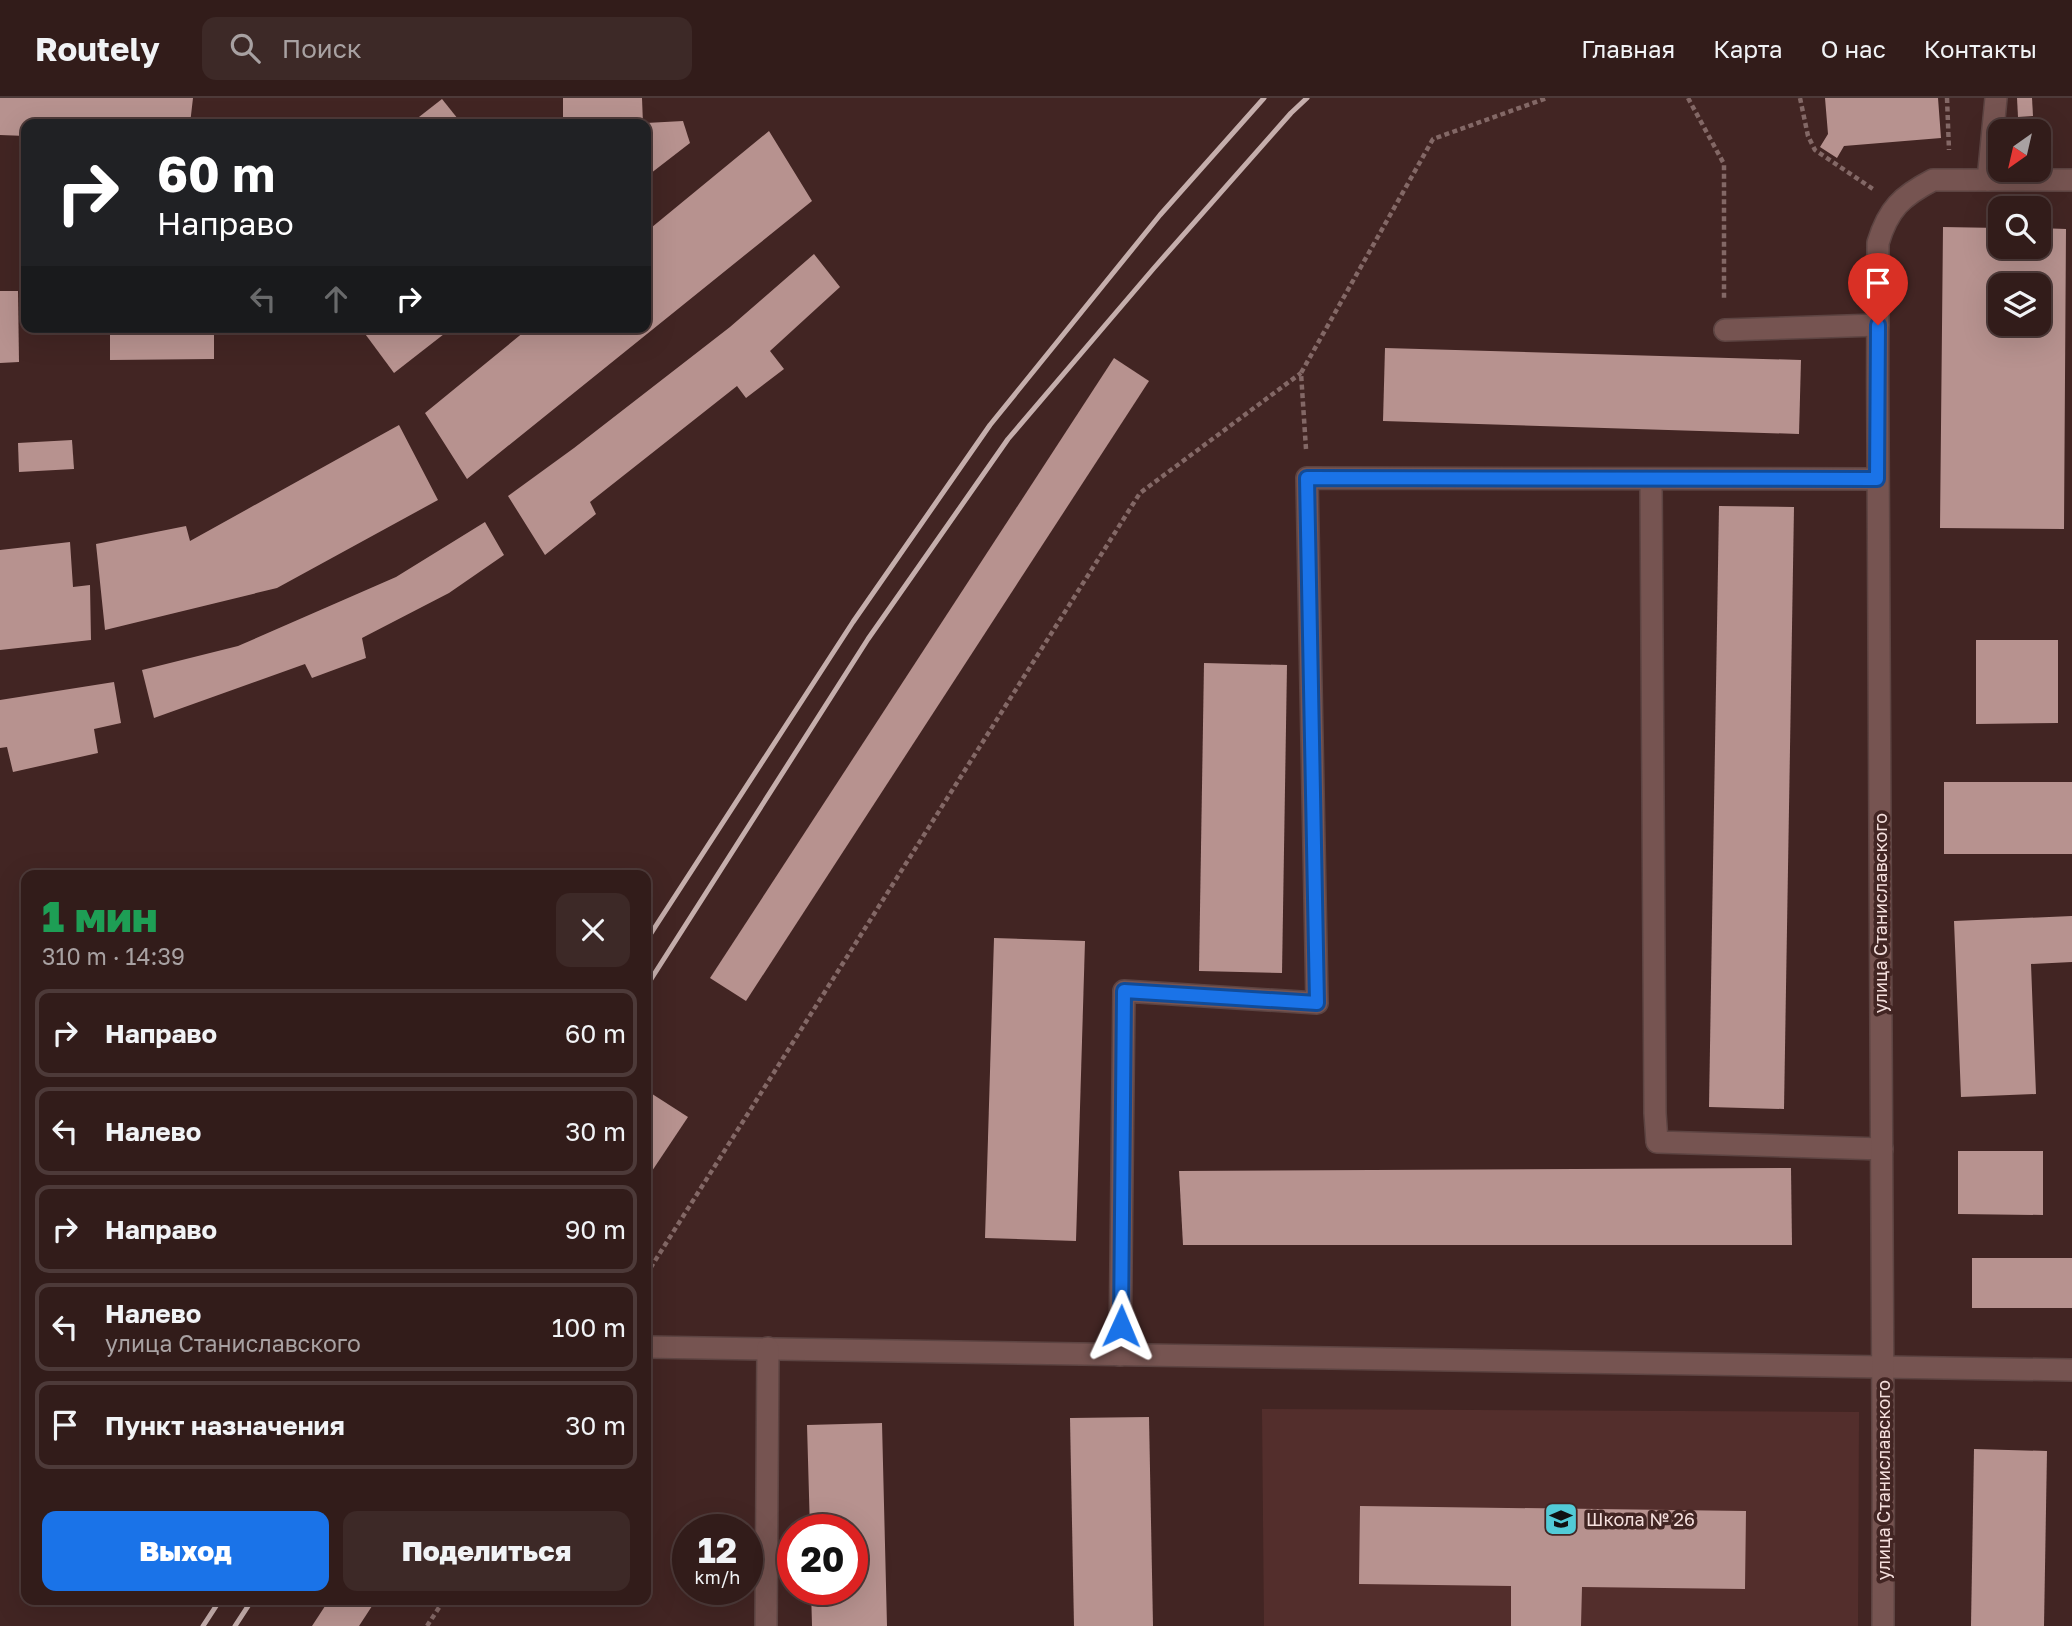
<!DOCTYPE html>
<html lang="ru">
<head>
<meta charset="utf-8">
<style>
	body { margin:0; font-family:"Golos Text",sans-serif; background:#3d2927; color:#f1f3f6; height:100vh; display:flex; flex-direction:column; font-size:26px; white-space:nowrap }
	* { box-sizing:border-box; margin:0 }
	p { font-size:23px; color:#a8a1a2 }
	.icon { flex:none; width:38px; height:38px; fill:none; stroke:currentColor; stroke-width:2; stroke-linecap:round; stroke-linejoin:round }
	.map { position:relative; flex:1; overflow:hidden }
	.panel { position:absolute; left:21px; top:772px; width:630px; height:735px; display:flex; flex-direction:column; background:#321c1a; border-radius:14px; box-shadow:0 7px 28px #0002,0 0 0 2px #4d3a39 }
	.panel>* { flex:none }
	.hud { position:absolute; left:21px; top:21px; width:630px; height:214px; border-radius:14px; box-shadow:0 7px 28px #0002,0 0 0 2px #4d3a39; background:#202124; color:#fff; overflow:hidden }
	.needle { width:46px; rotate:214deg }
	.buttons { position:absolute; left:1988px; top:21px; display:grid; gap:14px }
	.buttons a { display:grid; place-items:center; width:63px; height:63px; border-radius:14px; background:#321c1a; box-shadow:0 7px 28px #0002,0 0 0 2px #4d3a39; font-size:35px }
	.speed { position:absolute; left:672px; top:1416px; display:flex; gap:14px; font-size:35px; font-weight:700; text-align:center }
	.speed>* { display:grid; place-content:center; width:91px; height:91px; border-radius:50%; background:#321c1a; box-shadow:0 7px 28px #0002,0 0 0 2px #4d3a39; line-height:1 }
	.speed small { font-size:18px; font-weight:400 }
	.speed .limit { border:10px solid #d22; background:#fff; color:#111 }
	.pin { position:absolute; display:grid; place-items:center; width:60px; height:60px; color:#fff; margin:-72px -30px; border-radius:50% 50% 50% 0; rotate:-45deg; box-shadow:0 0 7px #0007 }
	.pin .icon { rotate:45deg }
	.me { position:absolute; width:77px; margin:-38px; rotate:1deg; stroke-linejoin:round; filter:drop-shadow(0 0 5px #0008) }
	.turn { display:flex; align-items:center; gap:24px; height:147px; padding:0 21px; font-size:32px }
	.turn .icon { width:91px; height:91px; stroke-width:2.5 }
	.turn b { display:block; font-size:49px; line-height:60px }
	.lanes { display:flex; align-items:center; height:66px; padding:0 21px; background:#0003; justify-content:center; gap:35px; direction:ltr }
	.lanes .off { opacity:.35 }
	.round { display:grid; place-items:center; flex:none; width:74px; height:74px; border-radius:14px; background:#3d2927 }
	.head { display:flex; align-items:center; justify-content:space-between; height:119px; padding:0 21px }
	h1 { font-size:42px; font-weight:800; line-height:52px; color:#1e9e55 }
	.action { display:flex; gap:14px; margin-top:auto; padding:14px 21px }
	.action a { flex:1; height:80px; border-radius:14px; background:#1a73e8; color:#fff; font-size:28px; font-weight:800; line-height:80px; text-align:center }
	.action a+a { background:#3d2927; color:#f1f3f6 }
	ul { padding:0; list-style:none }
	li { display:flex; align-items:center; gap:21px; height:88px; margin:0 14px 10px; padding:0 7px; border:4px solid #4d3a39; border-radius:14px }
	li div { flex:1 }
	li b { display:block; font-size:26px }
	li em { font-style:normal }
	header { display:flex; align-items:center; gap:42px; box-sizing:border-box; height:98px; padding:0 35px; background:#321c1a; border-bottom:2px solid #4d3a39 }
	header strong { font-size:33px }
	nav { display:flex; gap:38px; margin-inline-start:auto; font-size:24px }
	.search { width:490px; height:63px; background:#3d2927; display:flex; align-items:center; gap:18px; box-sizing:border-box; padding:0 24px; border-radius:14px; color:#a8a1a2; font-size:26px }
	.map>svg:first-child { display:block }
</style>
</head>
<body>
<header>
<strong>Routely</strong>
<div class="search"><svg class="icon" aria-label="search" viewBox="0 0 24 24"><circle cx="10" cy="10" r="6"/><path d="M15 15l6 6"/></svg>Поиск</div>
<nav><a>Главная</a><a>Карта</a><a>О нас</a><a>Контакты</a></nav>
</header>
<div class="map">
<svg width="2072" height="1528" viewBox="0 0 2072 1528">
	<rect width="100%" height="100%" fill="#422523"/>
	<!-- built -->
	<polygon fill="#532e2c" points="1262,1311 1859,1314 1858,1528 1264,1528"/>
	<!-- building -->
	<g fill="#b7928f" fill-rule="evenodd">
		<polygon points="0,0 193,0 190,26 26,26 26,38 0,37"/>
		<polygon points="563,0 642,0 643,26 573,26 573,24 563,24"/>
		<polygon points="1825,0 1938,0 1941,40 1844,48 1837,60 1820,49 1828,36"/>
		<polygon points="2017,0 2032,0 2033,18 2018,19"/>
		<polygon points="442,1 462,26 410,26"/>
		<polygon points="683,23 690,45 646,79 646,25"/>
		<polygon points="769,33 812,103 467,381 425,315 530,229 646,229 646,134"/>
		<path d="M1943,129L2000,130V149H2039V130L2066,131L2064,431L1940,430ZM2000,187H2039V226H2000Z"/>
		<polygon points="814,156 840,189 770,253 784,271 746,300 737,288 590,404 596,416 545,457 508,398 574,350 730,229"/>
		<polygon points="0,193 18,193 19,264 0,265"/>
		<polygon points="110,229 214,229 214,261 110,262"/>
		<polygon points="360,229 453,229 394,275"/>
		<polygon points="1385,250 1801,262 1799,336 1383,323"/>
		<polygon points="1114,260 1149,283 746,903 710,880"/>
		<polygon points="399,327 438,402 277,490 105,532 96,446 186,428 190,443"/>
		<polygon points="72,342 74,371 19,374 18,345"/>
		<polygon points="1719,408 1794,409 1784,1011 1709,1009"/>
		<polygon points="485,424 504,457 449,495 362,540 366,560 312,580 305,566 154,620 142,572 238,548 396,479"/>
		<polygon points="70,444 73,489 90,487 91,542 0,552 0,452"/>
		<polygon points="1976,542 2058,542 2058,625 1976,626"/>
		<polygon points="1204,565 1287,567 1282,875 1199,873"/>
		<polygon points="114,584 121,625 94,631 98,655 13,674 7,649 0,650 0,602"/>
		<rect x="1944" y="684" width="128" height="72"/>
		<polygon points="2072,818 2072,864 2031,866 2036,996 1961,999 1954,823"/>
		<polygon points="994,840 1085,843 1076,1143 985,1140"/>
		<polygon points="646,992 688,1019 646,1082"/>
		<polygon points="1958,1053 2043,1053 2043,1117 1958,1116"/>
		<polygon points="1791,1070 1792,1147 1183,1147 1179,1073"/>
		<rect x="1972" y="1160" width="100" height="50"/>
		<polygon points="1149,1319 1153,1528 1074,1528 1070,1320"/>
		<polygon points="882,1325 887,1528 812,1528 811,1491 852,1491 852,1432 810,1432 807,1327"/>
		<polygon points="1974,1351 2047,1353 2044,1528 1971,1528"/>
		<polygon points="1360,1408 1746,1413 1745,1491 1582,1489 1581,1528 1511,1528 1511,1488 1359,1486"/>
		<polygon points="329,1502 376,1502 359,1528 312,1528"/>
	</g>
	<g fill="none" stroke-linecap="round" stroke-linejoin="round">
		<!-- minor casing -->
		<g stroke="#5d4442" stroke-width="24">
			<g id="minor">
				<polyline points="1988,82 1996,0"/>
				<polyline points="1725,232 1878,227"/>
				<polyline points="1651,382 1655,1015 1657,1044 1882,1051"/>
				<polyline points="646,1249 2072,1272"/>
				<polyline points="1120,1257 1124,893 1317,905 1307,380 1877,381"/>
				<polyline points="766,1528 768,1250"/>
				<path d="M1883,1528C1885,1067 1876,606 1878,145C1888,111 1902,98 1933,82H2072"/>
			</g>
		</g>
		<!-- path -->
		<g stroke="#836866" stroke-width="4.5" stroke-dasharray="5 3.5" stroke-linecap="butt">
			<polyline points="1688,0 1724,66 1724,203"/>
			<polyline points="1800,0 1808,38 1815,52 1873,91"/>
			<polyline points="1947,0 1949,52"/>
			<polyline points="1306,351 1301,275 1433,41 1547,0"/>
			<polyline points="646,1177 1140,395 1301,275"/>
			<polyline points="427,1528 444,1502"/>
		</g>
		<!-- minor -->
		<use href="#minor" stroke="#765451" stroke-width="21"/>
		<!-- rail -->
		<g stroke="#c5aeac" stroke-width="5">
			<polyline points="646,843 853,524 990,327 1160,117 1264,0"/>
			<polyline points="646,889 868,541 1008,341 1154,170 1291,15 1307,0"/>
			<polyline points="203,1528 220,1502"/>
			<polyline points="235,1528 252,1502"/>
		</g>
	</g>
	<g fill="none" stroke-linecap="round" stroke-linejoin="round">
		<!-- route casing -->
		<g stroke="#114b97" stroke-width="18">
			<polyline id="route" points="1121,1228 1124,893 1317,905 1307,380 1877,381 1878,227"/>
		</g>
		<!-- route -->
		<use href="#route" stroke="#1a73e8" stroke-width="12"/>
	</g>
	<!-- icons -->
	<defs>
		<g id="school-square" transform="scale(1.75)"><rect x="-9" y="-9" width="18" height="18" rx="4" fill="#52cbd7" stroke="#422523"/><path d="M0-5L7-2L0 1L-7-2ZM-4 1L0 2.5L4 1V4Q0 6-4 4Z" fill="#111"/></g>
	</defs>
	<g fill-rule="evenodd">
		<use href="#school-square" x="1561" y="1421"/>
	</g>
	<g text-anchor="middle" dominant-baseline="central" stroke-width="7" stroke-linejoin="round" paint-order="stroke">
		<!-- street labels -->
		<g font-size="18" fill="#f4dfdd" stroke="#422523">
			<text transform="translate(1880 815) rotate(-90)">улица Станиславского</text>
			<text transform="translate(1883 1382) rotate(-90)">улица Станиславского</text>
		</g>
		<!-- poi labels -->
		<g font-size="18" fill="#f4dfdd" stroke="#422523" text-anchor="start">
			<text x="1586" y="1421">Школа № 26</text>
		</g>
	</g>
</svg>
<div class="buttons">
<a><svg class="needle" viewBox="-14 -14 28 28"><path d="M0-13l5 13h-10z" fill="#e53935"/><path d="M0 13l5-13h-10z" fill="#a8a1a2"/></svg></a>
<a><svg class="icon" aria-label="search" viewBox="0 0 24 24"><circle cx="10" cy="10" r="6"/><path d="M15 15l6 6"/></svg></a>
<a><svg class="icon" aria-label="layers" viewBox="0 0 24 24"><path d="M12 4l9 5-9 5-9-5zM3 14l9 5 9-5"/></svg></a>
</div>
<div class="speed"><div>12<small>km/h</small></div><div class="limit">20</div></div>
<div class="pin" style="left:1878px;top:227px;background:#d93025"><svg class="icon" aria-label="arrive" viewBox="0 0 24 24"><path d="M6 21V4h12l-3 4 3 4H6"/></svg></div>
<svg class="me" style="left:1121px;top:1228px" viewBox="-20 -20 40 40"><path d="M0-17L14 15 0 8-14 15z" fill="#1a73e8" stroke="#fff" stroke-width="4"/></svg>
<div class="hud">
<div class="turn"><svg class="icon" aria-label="right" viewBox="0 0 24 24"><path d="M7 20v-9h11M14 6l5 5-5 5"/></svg><div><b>60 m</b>Направо</div></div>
<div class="lanes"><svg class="icon off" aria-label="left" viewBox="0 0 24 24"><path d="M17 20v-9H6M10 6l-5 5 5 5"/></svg><svg class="icon off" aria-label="ahead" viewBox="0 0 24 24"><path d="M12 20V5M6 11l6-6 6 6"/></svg><svg class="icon" aria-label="right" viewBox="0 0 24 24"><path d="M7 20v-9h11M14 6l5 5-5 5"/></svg></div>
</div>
<section class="panel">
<div class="head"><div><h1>1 мин</h1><p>310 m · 14:39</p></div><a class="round"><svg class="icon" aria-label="close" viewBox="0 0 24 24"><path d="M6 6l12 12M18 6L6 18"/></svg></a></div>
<ul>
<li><svg class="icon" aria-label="right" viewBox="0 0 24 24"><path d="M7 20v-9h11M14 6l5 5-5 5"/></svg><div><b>Направо</b></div><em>60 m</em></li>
<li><svg class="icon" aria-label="left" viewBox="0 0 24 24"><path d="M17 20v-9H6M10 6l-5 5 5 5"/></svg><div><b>Налево</b></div><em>30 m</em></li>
<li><svg class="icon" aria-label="right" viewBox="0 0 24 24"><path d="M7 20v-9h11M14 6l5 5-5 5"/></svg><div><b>Направо</b></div><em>90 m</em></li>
<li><svg class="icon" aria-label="left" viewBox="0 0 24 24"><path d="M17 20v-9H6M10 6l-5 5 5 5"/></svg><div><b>Налево</b><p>улица Станиславского</p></div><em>100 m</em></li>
<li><svg class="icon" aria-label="arrive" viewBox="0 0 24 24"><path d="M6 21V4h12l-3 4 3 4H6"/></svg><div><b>Пункт назначения</b></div><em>30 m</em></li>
</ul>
<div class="action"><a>Выход</a><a>Поделиться</a></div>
</section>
</div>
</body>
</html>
